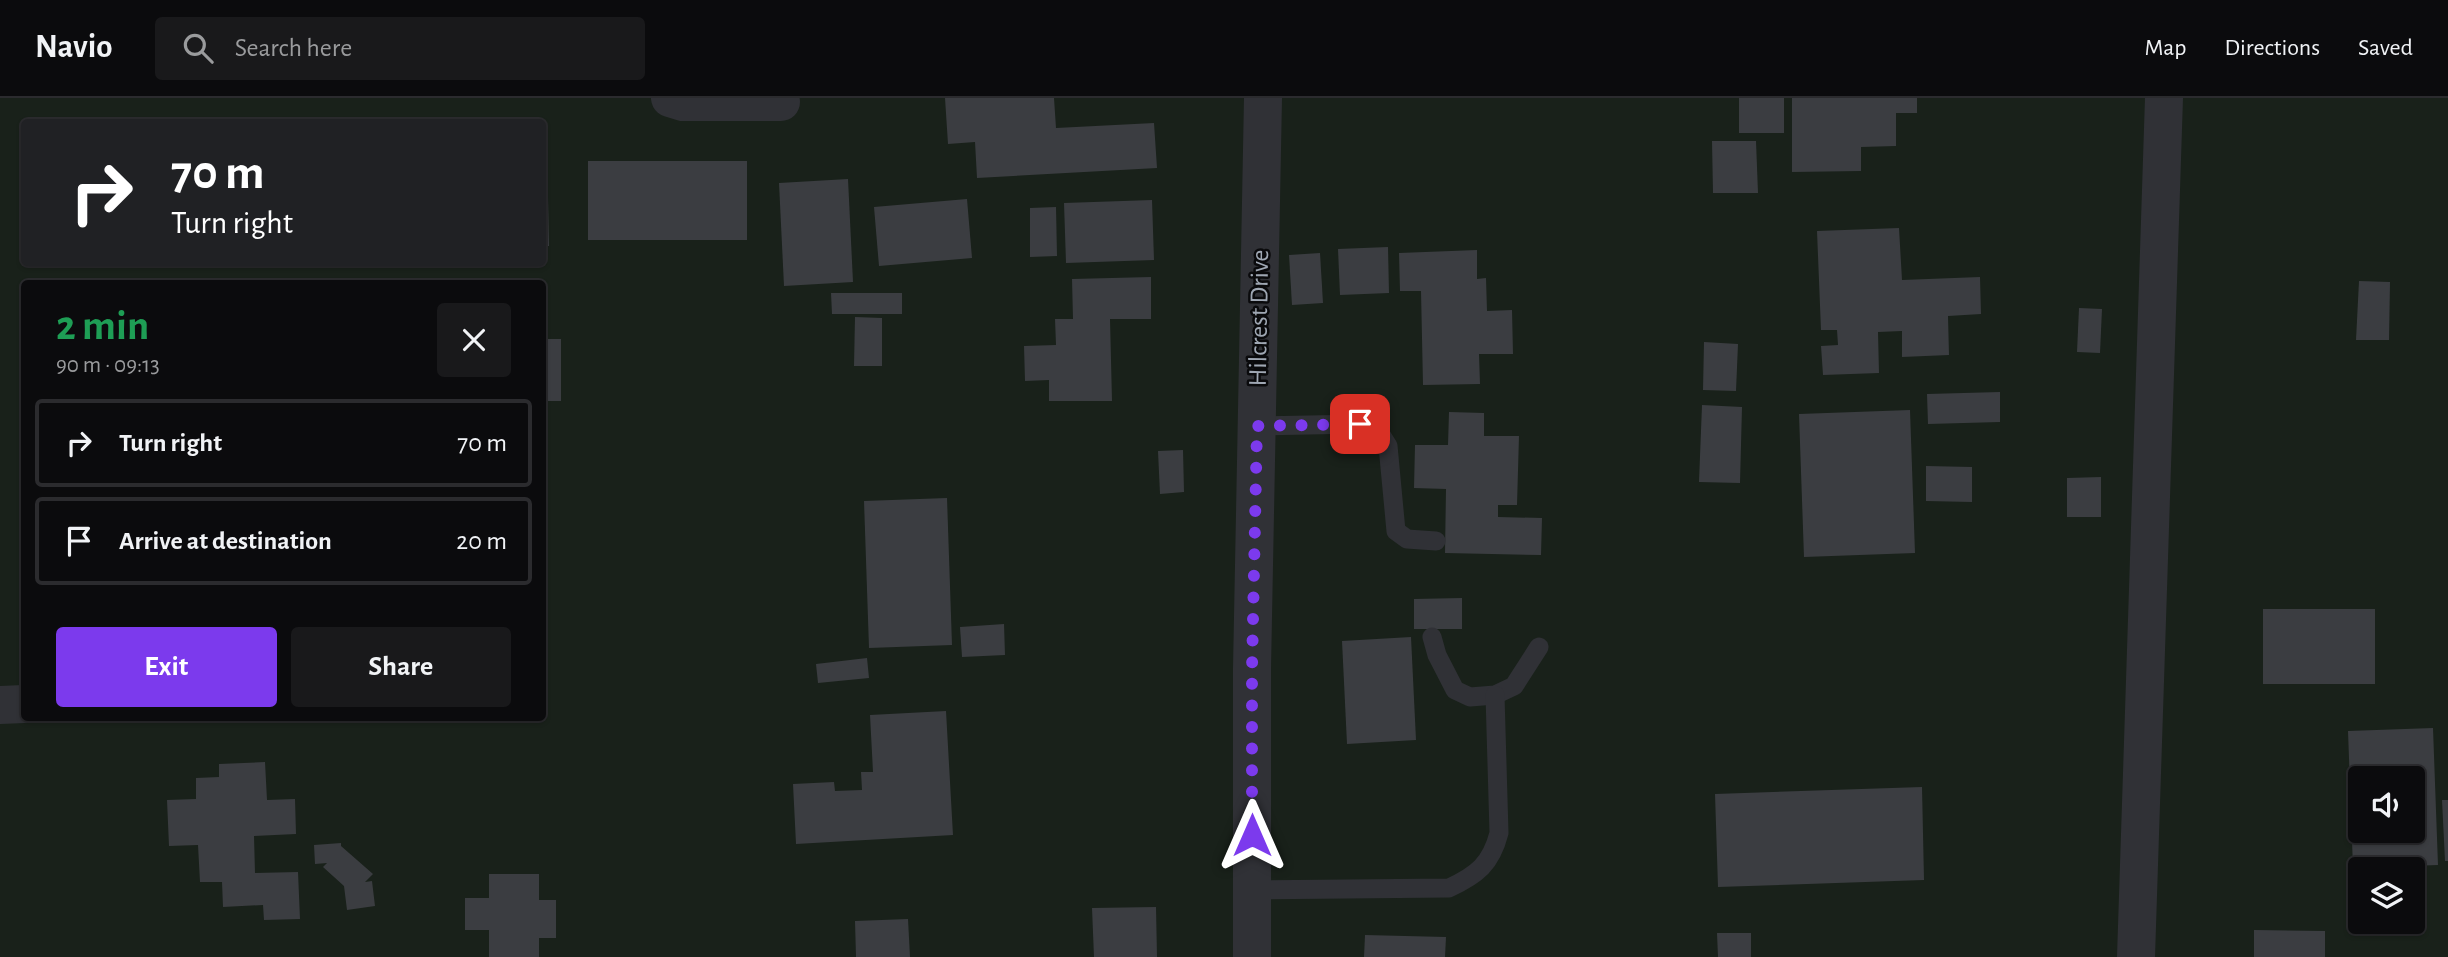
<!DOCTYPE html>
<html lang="en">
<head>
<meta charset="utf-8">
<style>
	body { margin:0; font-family:"Alegreya Sans",sans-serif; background:#19191b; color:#f1f3f6; height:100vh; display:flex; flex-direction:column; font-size:26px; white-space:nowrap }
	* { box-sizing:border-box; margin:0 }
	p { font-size:23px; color:#9a9b9d }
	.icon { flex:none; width:38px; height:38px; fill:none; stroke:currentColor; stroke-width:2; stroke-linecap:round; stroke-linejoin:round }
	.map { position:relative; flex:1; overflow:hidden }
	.sheet { position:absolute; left:21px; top:182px; width:525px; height:441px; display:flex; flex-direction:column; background:#0b0b0d; border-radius:7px; box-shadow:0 2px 5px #0004,0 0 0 2px #2b2b2e }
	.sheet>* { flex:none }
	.banner { position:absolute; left:21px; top:21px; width:525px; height:147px; border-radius:7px; box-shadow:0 2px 5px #0004,0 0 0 2px #2b2b2e; background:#202124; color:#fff; overflow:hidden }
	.controls { position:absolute; left:2348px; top:668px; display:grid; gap:14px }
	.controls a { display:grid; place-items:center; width:77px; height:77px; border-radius:7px; background:#0b0b0d; box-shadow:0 2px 5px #0004,0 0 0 2px #2b2b2e; font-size:35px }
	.pin { position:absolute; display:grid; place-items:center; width:60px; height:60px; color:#fff; margin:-30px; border-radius:14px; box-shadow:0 4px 10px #0006 }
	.me { position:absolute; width:77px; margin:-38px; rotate:0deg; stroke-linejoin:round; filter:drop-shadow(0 0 5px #0008) }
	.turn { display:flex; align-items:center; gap:24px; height:147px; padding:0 35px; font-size:32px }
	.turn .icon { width:91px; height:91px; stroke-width:2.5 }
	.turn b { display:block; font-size:49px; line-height:60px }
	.round { display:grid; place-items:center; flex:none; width:74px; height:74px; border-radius:7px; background:#19191b }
	.headline { display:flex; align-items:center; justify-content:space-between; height:119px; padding:0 35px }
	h1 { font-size:42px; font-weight:600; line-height:52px; color:#1e9e55 }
	.cta { display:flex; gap:14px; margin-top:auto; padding:14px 35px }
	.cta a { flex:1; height:80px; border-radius:7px; background:#7c3aed; color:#fff; font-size:28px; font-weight:600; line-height:80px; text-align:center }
	.cta a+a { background:#19191b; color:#f1f3f6 }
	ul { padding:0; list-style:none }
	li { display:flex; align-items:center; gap:21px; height:88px; margin:0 14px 10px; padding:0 21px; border:4px solid #2b2b2e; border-radius:7px }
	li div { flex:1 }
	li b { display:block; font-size:26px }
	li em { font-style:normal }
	header { display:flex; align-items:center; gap:42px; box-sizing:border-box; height:98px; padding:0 35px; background:#0b0b0d; border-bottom:2px solid #2b2b2e }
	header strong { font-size:33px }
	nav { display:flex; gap:38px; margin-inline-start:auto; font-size:24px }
	.search { width:490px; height:63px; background:#19191b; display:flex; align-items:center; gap:18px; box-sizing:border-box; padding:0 24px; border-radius:7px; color:#9a9b9d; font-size:26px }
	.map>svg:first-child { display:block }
</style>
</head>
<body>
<header>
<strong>Navio</strong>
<div class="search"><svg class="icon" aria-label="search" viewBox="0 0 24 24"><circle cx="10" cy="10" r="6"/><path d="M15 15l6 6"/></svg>Search here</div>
<nav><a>Map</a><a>Directions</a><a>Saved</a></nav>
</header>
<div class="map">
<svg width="2448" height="859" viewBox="0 0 2448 859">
	<rect width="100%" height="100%" fill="#0f0f11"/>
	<!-- green -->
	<path fill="#19211a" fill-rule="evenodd" d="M0,0H2448V859H0ZM24,24H542V164H24ZM24,186H542V620H24ZM2361,681H2413V733H2361ZM2361,772H2413V824H2361Z"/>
	<!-- building -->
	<g fill="#3b3d41" fill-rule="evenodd">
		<polygon points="945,0 1054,0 1056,30 1154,25 1157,70 977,80 975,44 948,46"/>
		<rect x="1739" y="0" width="45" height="35"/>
		<polygon points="1792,0 1917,0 1917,15 1896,15 1896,48 1861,49 1861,73 1792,74"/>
		<polygon points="1712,43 1756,43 1758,95 1713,95"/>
		<polygon points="542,49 547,49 549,148 542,148"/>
		<rect x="588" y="63" width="159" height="79"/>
		<polygon points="848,81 853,184 784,188 779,85"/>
		<polygon points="967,101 972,160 879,168 874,109"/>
		<polygon points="1152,102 1154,162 1066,165 1064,105"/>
		<polygon points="1056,109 1057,158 1030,159 1030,110"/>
		<polygon points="1899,130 1902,182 1980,179 1981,216 1948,218 1949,257 1902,259 1902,233 1878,234 1879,275 1823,277 1821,248 1838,247 1837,232 1821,232 1817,133"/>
		<polygon points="1388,149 1389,195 1340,197 1338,151"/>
		<polygon points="1477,152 1477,181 1486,180 1487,213 1512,212 1513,256 1479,256 1480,286 1423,287 1421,193 1400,193 1399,155"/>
		<polygon points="1320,155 1323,205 1292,207 1289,157"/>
		<polygon points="1151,179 1151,221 1110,221 1112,303 1049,303 1049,282 1025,283 1024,248 1056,247 1055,221 1073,221 1072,181"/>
		<polygon points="2359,183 2390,184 2389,242 2356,242"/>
		<polygon points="831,195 902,195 902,216 832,216"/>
		<polygon points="2079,210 2102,211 2100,255 2077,254"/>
		<polygon points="855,219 882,220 882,268 854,268"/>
		<rect x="542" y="241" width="19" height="62"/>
		<polygon points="1704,244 1738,246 1736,293 1703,292"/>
		<polygon points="2000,294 2000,324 1928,326 1927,296"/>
		<polygon points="1702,307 1742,309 1740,385 1699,384"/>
		<polygon points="1910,312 1915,455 1804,459 1799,316"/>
		<polygon points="1449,314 1484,315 1484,338 1519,338 1517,407 1498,407 1498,419 1542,420 1541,457 1445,455 1446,391 1414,390 1415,347 1448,347"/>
		<polygon points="1183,352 1184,394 1160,396 1158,353"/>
		<polygon points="1926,368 1972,369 1972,404 1926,403"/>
		<polygon points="2101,379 2101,419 2067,419 2067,380"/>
		<polygon points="947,400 952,547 869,550 864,403"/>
		<polygon points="1462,500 1462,531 1414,531 1414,501"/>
		<rect x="2263" y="511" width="112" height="75"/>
		<polygon points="1004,526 1005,557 962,559 960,529"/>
		<polygon points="1411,539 1416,642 1347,646 1342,543"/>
		<polygon points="867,560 869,580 818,585 816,566"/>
		<polygon points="946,613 953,737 796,746 793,686 834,684 835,693 862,692 861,674 873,674 870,617"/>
		<path d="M2433,630L2438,767L2353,770L2348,633ZM2361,681H2413V733H2361Z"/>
		<polygon points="265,664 267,702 295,701 296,736 254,738 255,775 298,774 300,821 264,822 263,807 223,809 222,784 200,784 198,747 169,748 167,702 196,701 196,680 219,679 219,666"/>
		<polygon points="1922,689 1924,782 1718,789 1715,696"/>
		<polygon points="2442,702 2448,702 2448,763 2445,763"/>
		<polygon points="341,745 341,748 373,776 365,784 372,783 375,808 347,812 344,788 323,769 327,765 315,766 314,747"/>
		<polygon points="489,776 539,776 539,802 556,802 556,840 539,840 539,859 489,859 489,832 465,832 465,800 489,800"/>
		<polygon points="1156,809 1157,859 1094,859 1092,810"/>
		<polygon points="908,821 910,859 856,859 855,823"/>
		<polygon points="2254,832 2325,833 2325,859 2254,859"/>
		<polygon points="1717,835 1751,835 1751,859 1718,859"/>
		<polygon points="1365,837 1446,839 1445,859 1364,859"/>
	</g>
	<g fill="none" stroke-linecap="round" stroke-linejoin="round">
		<!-- service -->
		<g stroke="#303136" stroke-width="19">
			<polyline points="1257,328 1360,326 1378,332 1388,348 1396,433 1407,441 1436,443"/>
			<polyline points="1432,539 1437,557 1455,592 1470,599 1495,597 1514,588 1539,549"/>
			<path d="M1252,792L1449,790C1477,777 1491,766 1499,735L1495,597"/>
		</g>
		<!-- minor -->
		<g stroke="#303136" stroke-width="38">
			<polyline points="670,0 683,4 781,4"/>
			<polyline points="0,607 24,606"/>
			<polyline points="1252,859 1252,571 1263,0"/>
			<polyline points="2136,859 2164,0"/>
		</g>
	</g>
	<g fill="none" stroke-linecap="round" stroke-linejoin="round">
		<!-- route -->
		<polyline stroke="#7c3aed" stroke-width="12" stroke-dasharray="0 21.6" points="1252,737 1252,571 1257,328 1360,326"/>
	</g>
	<g text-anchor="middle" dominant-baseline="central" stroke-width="5" stroke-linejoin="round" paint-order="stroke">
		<!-- street labels -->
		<g font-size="26" fill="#9fa7b3" stroke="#0a0a0c">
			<text transform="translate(1259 220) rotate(-89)">Hilcrest Drive</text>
		</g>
	</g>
</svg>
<div class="controls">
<a><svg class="icon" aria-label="sound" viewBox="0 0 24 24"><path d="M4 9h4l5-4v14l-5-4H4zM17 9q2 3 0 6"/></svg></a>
<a><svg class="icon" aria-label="layers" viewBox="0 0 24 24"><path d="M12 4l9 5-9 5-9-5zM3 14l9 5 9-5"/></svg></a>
</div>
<div class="pin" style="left:1360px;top:326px;background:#d93025"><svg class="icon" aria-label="arrive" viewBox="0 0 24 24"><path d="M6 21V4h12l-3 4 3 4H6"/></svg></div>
<svg class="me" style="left:1252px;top:737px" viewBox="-20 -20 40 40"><path d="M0-17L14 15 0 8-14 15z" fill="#7c3aed" stroke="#fff" stroke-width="4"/></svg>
<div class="banner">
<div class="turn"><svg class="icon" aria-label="right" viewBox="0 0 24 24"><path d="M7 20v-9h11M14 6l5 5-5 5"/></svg><div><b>70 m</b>Turn right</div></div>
</div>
<section class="sheet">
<div class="headline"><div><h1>2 min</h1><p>90 m · 09:13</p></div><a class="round"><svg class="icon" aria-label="close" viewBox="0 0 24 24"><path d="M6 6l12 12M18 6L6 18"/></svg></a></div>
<ul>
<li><svg class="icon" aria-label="right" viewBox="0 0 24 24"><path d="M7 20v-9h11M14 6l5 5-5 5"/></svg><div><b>Turn right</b></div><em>70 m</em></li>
<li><svg class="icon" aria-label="arrive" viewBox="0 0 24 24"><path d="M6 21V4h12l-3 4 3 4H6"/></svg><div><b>Arrive at destination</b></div><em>20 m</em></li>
</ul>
<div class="cta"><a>Exit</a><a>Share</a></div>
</section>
</div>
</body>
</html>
